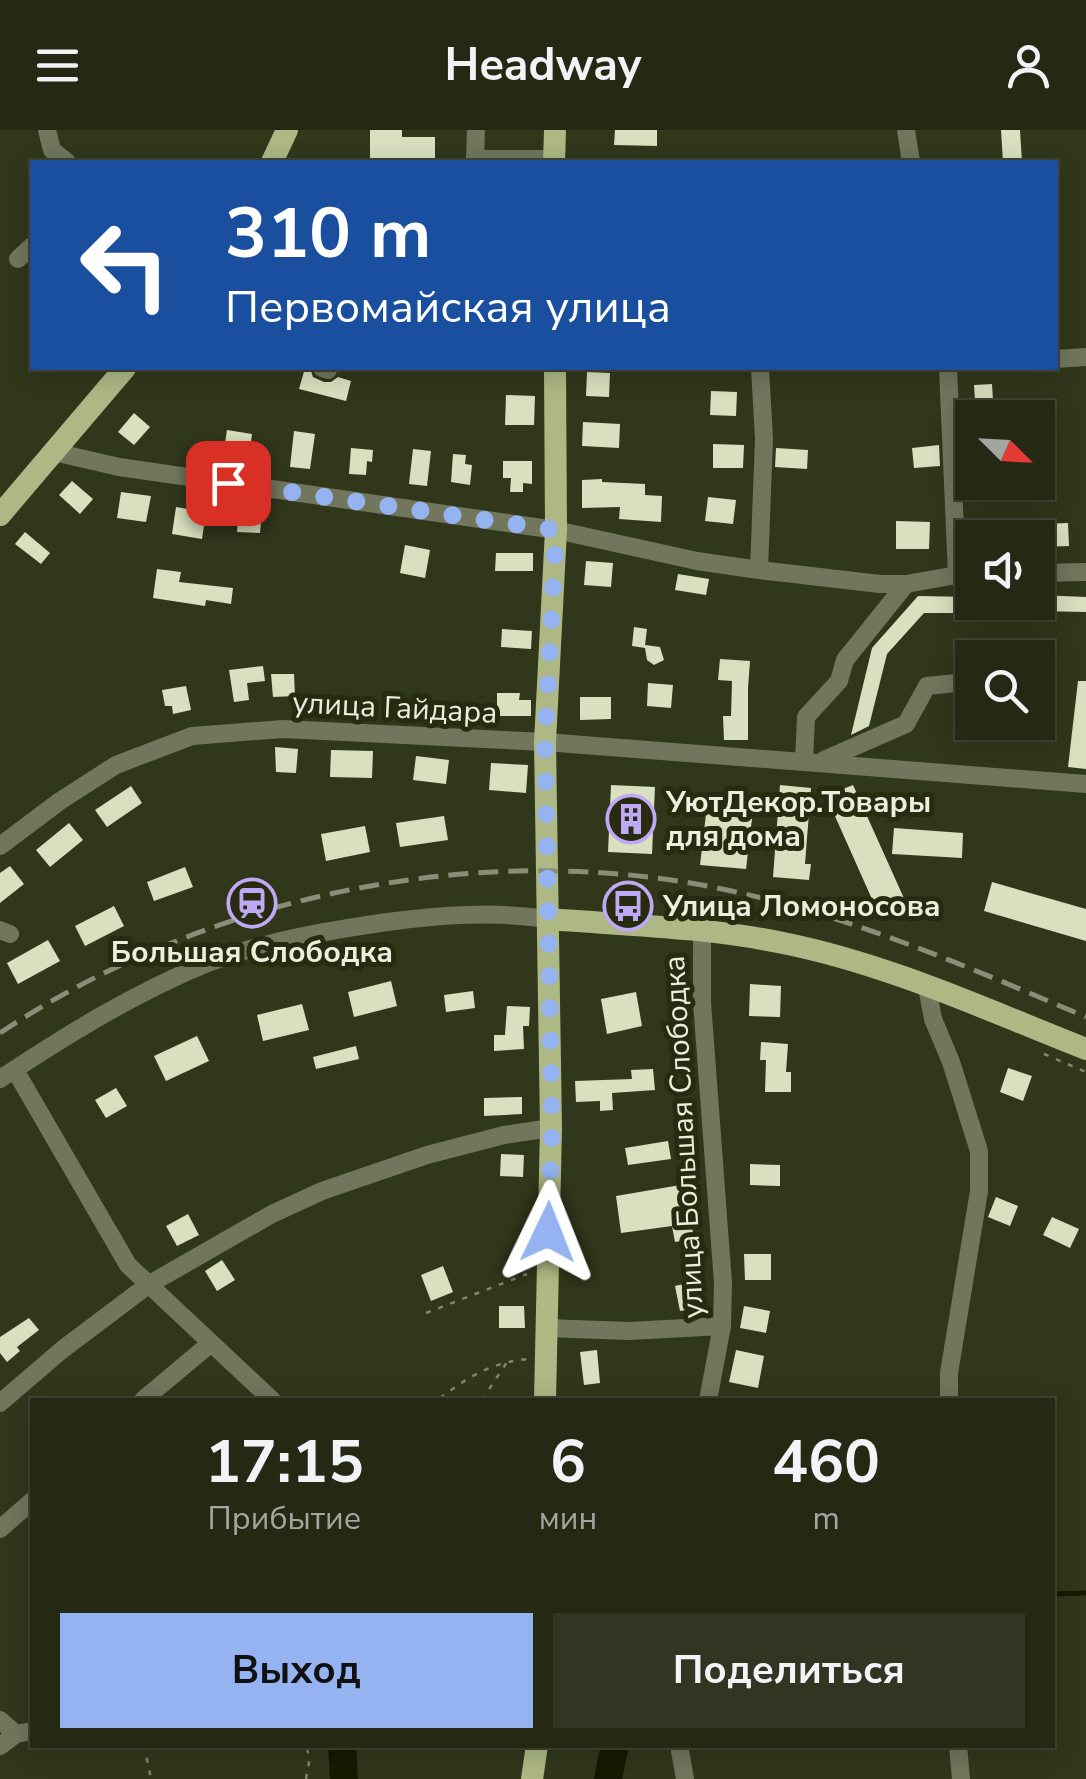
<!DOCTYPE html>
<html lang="ru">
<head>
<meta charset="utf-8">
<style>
	body { margin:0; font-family:"Nunito Sans",sans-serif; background:#313522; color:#f1f3f6; height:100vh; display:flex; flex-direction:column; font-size:38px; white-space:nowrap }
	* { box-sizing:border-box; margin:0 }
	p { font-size:32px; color:#a3a6a0 }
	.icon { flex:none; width:55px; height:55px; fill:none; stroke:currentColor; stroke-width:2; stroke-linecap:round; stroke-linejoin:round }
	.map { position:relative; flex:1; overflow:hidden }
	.details { position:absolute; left:30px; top:1268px; width:1025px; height:350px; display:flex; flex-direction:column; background:#252914; border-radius:0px; box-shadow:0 5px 25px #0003,0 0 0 2px #424534 }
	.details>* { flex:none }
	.top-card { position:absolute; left:30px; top:30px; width:1028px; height:210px; border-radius:0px; box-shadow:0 5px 25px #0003,0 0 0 2px #424534; background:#1a4fa0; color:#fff; overflow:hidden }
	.needle { width:65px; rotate:114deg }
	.buttons { position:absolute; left:955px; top:270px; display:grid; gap:20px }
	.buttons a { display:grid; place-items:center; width:100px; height:100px; border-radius:0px; background:#252914; box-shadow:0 5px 25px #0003,0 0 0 2px #424534; font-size:50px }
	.pin { position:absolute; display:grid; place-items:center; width:85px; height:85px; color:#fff; margin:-42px; border-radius:20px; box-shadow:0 5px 15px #0006 }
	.me { position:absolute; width:110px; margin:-55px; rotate:2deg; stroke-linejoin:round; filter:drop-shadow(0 0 8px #0008) }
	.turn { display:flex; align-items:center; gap:35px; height:210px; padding:0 30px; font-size:45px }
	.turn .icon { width:130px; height:130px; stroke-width:2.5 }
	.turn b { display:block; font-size:70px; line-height:85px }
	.eta { display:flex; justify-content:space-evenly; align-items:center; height:170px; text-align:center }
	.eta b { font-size:60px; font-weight:700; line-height:70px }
	.button { display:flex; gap:20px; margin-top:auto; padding:20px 30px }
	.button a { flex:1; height:115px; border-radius:0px; background:#95b2f1; color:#111; font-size:40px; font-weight:700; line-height:115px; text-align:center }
	.button a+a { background:#313522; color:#f1f3f6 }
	header { display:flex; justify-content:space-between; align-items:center; height:130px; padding:0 30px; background:#252914; font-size:45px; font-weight:700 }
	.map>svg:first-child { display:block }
</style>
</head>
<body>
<header><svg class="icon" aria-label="menu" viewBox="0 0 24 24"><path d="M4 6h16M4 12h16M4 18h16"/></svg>Headway<svg class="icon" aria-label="person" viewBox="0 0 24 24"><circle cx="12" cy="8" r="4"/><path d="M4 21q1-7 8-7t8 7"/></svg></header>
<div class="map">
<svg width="1086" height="1649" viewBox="0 0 1086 1649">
	<rect width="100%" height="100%" fill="#31371b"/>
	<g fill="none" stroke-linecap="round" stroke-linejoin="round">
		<!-- stream -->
		<polyline stroke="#151a00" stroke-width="5" points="1052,1464 1086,1463"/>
		<!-- river -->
		<g stroke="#151a00" stroke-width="28">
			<polyline points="342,1615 344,1649"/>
			<polyline points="608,1649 615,1615"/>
		</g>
	</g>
	<!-- building -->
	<g fill="#d9e0bf">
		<polygon points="370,0 402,0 402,7 435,7 435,32 370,32"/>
		<polygon points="615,0 657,0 657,16 614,15"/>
		<polygon points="1001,0 1020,0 1022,32 1003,32"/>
		<polygon points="305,238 310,238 313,247 324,252 331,252 338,247 351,251 346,271 299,259"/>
		<polygon points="587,242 610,243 609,267 586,266"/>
		<polygon points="992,254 994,286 976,287 974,255"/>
		<polygon points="711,261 737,262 736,286 710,285"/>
		<polygon points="506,265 535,266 534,295 505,295"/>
		<polygon points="134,283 150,297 134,315 118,302"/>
		<polygon points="583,292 620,294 619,318 582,316"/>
		<polygon points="227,300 252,304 250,320 243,319 242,329 223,326"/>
		<polygon points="294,301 315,304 310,339 290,337"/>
		<polygon points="713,314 744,315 743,338 713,338"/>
		<polygon points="939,315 940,336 914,338 912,318"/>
		<polygon points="351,318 373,320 372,332 367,331 366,345 349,344"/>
		<polygon points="776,318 808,320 807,339 775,337"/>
		<polygon points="413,319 431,321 427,356 409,354"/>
		<polygon points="453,324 466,325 465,334 472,335 470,355 451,352"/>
		<polygon points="503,331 532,331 532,354 523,353 523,362 510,362 511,348 503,348"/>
		<polygon points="602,349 602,352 645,354 645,365 662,366 661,392 619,389 620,377 582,378 582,350"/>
		<polygon points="72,351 93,369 80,384 59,365"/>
		<polygon points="121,362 151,366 146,392 117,388"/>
		<polygon points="708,367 736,370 733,394 705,391"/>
		<polygon points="176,377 206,382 202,409 172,404"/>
		<polygon points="239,378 262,380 260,403 237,402"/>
		<polygon points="896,391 930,392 929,419 896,419"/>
		<polygon points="1068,393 1069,416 1041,417 1040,394"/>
		<polygon points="25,402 50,423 41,434 15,414"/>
		<polygon points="405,415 430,420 425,448 400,443"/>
		<polygon points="496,423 533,423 533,441 495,441"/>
		<polygon points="586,431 613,433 611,457 584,455"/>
		<polygon points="157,439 181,442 179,452 233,458 231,474 206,470 205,476 153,468"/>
		<polygon points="678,444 709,449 706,465 675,460"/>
		<polygon points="1038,465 1086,467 1086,482 1038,481"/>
		<polygon points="918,466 972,467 972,479 956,479 956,483 924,483 887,524 869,596 851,605 872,518"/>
		<polygon points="634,497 647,499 645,515 660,517 664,530 654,535 647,530 645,518 632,516"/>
		<polygon points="502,499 532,501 531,519 501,517"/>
		<polygon points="720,529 750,531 748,558 748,610 724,610 723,586 731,586 732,551 718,550"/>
		<polygon points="263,536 265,551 247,553 249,570 234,572 229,540"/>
		<polygon points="271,544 294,544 295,566 273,567"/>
		<polygon points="1078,551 1086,551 1086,639 1068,637"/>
		<polygon points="648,553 673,555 671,578 647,576"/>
		<polygon points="186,556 191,580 173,584 172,576 165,576 162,560"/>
		<polygon points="497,563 520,563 519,570 531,570 531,586 497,586"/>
		<polygon points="580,567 611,567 611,589 580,590"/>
		<polygon points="275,617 298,619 296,643 276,642"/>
		<polygon points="331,620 373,621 372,648 330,647"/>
		<polygon points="416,626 449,630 446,654 413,650"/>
		<polygon points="491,633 528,635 526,663 489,660"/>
		<polygon points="611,655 655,657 652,724 608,722"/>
		<polygon points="780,655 811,658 805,734 811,734 809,750 773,747"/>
		<polygon points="853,655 907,775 880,787 826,666"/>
		<polygon points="131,656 142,673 107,697 95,680"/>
		<polygon points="706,684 752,689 746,739 700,735"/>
		<polygon points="444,686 448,710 400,717 396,693"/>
		<polygon points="69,693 83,710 50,737 36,720"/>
		<polygon points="365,696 370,722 326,731 321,704"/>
		<polygon points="894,698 963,703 962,728 892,724"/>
		<polygon points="10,736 24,754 0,773 0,743"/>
		<polygon points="185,737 193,757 154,771 147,752"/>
		<polygon points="992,752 1086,779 1086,811 984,781"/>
		<polygon points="114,776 124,796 85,816 75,796"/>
		<polygon points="48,810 60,831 18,854 7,833"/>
		<polygon points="391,851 397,876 354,887 348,862"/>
		<polygon points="750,854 781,856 780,887 749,886"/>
		<polygon points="473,861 475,878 446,882 444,865"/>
		<polygon points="636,862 642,896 607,904 601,869"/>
		<polygon points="302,874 309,900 263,911 257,885"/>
		<polygon points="507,876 530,877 529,896 523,896 524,919 494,921 494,905 505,905"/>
		<polygon points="197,906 209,931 166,951 154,926"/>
		<polygon points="761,912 788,914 786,942 791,942 791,962 765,962 766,930 760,930"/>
		<polygon points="356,916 359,929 316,939 313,927"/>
		<polygon points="1008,938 1032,946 1023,971 1000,962"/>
		<polygon points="653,939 655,960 612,963 613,980 600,981 600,971 576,972 575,951 632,949 631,940"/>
		<polygon points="116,958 127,976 106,988 95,970"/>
		<polygon points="522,967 522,984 484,986 484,968"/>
		<polygon points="668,1011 671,1029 628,1035 625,1018"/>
		<polygon points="501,1024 524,1025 523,1047 500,1046"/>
		<polygon points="750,1034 780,1035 780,1056 750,1055"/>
		<polygon points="698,1052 700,1073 688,1075 694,1109 675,1112 672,1096 621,1103 616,1066"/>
		<polygon points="996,1067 1018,1076 1010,1096 988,1087"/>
		<polygon points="188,1084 199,1105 177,1116 166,1096"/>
		<polygon points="1052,1087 1079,1099 1070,1118 1043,1105"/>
		<polygon points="744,1124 771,1124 771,1150 745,1150"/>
		<polygon points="222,1130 235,1150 217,1161 205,1141"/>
		<polygon points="443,1136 453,1162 431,1171 421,1145"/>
		<polygon points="696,1151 701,1177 680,1181 675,1156"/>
		<polygon points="499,1176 524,1176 525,1198 499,1198"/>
		<polygon points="744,1176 770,1181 766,1203 740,1198"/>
		<polygon points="29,1188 39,1200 17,1217 20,1221 7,1232 0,1223 0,1207"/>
		<polygon points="597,1220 600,1253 584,1255 580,1222"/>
		<polygon points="736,1220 764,1226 758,1258 729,1252"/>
	</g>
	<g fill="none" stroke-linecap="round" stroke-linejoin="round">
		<!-- path -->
		<g stroke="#81866f" stroke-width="2.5" stroke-dasharray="5 8" stroke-linecap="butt">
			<polyline points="1044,924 1086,942"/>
			<polyline points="426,1183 527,1144"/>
			<path d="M440,1268C470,1246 492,1232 529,1229"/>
			<polyline points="482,1270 507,1232"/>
			<polyline points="144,1615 151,1649"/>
			<polyline points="306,1649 309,1633 307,1615"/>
		</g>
		<!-- minor -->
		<g stroke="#71765d" stroke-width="18">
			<polyline points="47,0 52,20 67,32"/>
			<polyline points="476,0 475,29 554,29"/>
			<polyline points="906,0 911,32"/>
			<polyline points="18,129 32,116"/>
			<polyline points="1055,229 1086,227"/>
			<polyline points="322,238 328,240"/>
			<polyline points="948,238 957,445"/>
			<polyline points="54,322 119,337 556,400 697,431 759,440 880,454 906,454 957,445 972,445"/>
			<polyline points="759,440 764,309 760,238"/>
			<polyline points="1038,443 1086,442"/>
			<polyline points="1038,567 1044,568"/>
			<polyline points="824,630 906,594 927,556 966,552 972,553"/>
			<polyline points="804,631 806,587 839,551 845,530 906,454"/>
			<polyline points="0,716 60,671 116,635 192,606 283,599 545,612 1086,654"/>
			<polyline points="0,800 10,804"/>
			<polyline points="702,800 702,872 723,1153 722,1196 708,1270"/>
			<polyline points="927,857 933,889 951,932 979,1021 979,1061 949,1243 949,1270"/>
			<polyline points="15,940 128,1135 272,1270"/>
			<path d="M0,949C65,906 134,863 208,833C265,811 326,801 387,792C441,785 494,781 548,789"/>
			<polyline points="546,1198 629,1201 722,1196"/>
			<polyline points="143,1270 211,1213"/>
			<polyline points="0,1273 63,1219 148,1155 272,1084 322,1061 427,1025 504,1005 551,998"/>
			<polyline points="0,1399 32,1371"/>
			<polyline points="0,1590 16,1604"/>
			<polyline points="679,1615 685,1649"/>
			<polyline points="958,1615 961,1649"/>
			<polyline points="0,1616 16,1604 32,1601"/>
		</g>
		<!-- major -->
		<g stroke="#adb884" stroke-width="22">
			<polyline points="272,32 287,0"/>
			<polyline points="554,32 555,0"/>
			<polyline points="0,385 125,238"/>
			<path d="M548,789C626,795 706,797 783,813C888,834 987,880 1086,919"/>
			<polyline points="545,1270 551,998 545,612 556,400 555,238"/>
			<polyline points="532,1649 537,1615"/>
		</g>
		<!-- rail -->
		<path stroke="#898e78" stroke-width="5" stroke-dasharray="20 10" stroke-linecap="butt" d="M0,903C213,761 495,705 745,764C863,791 975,840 1086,887"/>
	</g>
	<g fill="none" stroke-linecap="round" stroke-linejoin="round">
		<!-- route -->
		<polyline stroke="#95b2f1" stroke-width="18" stroke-dasharray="0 32.4" points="228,353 556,400 545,612 552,998 548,1102"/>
	</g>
	<!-- icons -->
	<defs>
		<g id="building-ring" transform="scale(2.5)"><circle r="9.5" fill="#272c11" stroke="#bfa8f4" stroke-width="1.5"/><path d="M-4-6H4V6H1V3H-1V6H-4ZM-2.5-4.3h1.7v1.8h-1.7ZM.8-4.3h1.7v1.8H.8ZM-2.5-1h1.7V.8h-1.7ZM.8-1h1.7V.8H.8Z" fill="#bfa8f4"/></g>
		<g id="station-ring" transform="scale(2.5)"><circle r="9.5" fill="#272c11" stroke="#bfa8f4" stroke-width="1.5"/><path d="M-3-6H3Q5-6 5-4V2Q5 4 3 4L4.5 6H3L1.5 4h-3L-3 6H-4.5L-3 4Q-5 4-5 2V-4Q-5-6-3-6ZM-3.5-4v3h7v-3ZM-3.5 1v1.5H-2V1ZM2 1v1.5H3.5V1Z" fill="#bfa8f4"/></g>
		<g id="bus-ring" transform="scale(2.5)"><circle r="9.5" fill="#272c11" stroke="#bfa8f4" stroke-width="1.5"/><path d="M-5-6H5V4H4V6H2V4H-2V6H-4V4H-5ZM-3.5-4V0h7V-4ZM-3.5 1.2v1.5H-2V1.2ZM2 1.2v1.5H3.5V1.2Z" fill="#bfa8f4"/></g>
	</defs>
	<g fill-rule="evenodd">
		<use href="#building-ring" x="631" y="689"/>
		<use href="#station-ring" x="252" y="773"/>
		<use href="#bus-ring" x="628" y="776"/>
	</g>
	<g text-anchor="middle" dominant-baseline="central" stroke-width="10" stroke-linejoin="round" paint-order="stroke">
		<!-- street labels -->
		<g font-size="30" fill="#ebefde" stroke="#272c11">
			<text transform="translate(395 578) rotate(3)">улица Гайдара</text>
			<text transform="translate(684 1007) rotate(-93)">улица Большая Слободка</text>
		</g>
		<!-- poi labels -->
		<g font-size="30" font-weight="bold" fill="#ebefde" stroke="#272c11" text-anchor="start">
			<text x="666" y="672">УютДекор.Товары<tspan x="666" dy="34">для дома</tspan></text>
			<text x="663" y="776">Улица Ломоносова</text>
			<text x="252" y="822" text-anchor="middle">Большая Слободка</text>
		</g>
	</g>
</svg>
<div class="buttons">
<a><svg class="needle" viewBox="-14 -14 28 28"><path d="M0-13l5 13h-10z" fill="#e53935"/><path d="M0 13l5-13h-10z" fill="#a3a6a0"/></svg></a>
<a><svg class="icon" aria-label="sound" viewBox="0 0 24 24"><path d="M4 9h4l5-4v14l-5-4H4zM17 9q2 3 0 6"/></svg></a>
<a><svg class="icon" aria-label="search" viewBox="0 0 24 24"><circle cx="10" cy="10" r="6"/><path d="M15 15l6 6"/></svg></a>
</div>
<div class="pin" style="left:228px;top:353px;background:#d93025"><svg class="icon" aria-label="arrive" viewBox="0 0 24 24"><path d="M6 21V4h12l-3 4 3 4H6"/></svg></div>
<svg class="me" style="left:548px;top:1102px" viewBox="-20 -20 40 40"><path d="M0-17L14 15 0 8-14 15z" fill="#95b2f1" stroke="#fff" stroke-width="4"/></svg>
<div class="top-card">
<div class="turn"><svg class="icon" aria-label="left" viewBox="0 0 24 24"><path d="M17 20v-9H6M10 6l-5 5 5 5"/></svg><div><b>310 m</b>Первомайская улица</div></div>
</div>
<section class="details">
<div class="eta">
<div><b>17:15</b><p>Прибытие</p></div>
<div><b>6</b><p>мин</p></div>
<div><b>460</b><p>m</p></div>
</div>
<div class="button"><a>Выход</a><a>Поделиться</a></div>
</section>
</div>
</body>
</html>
